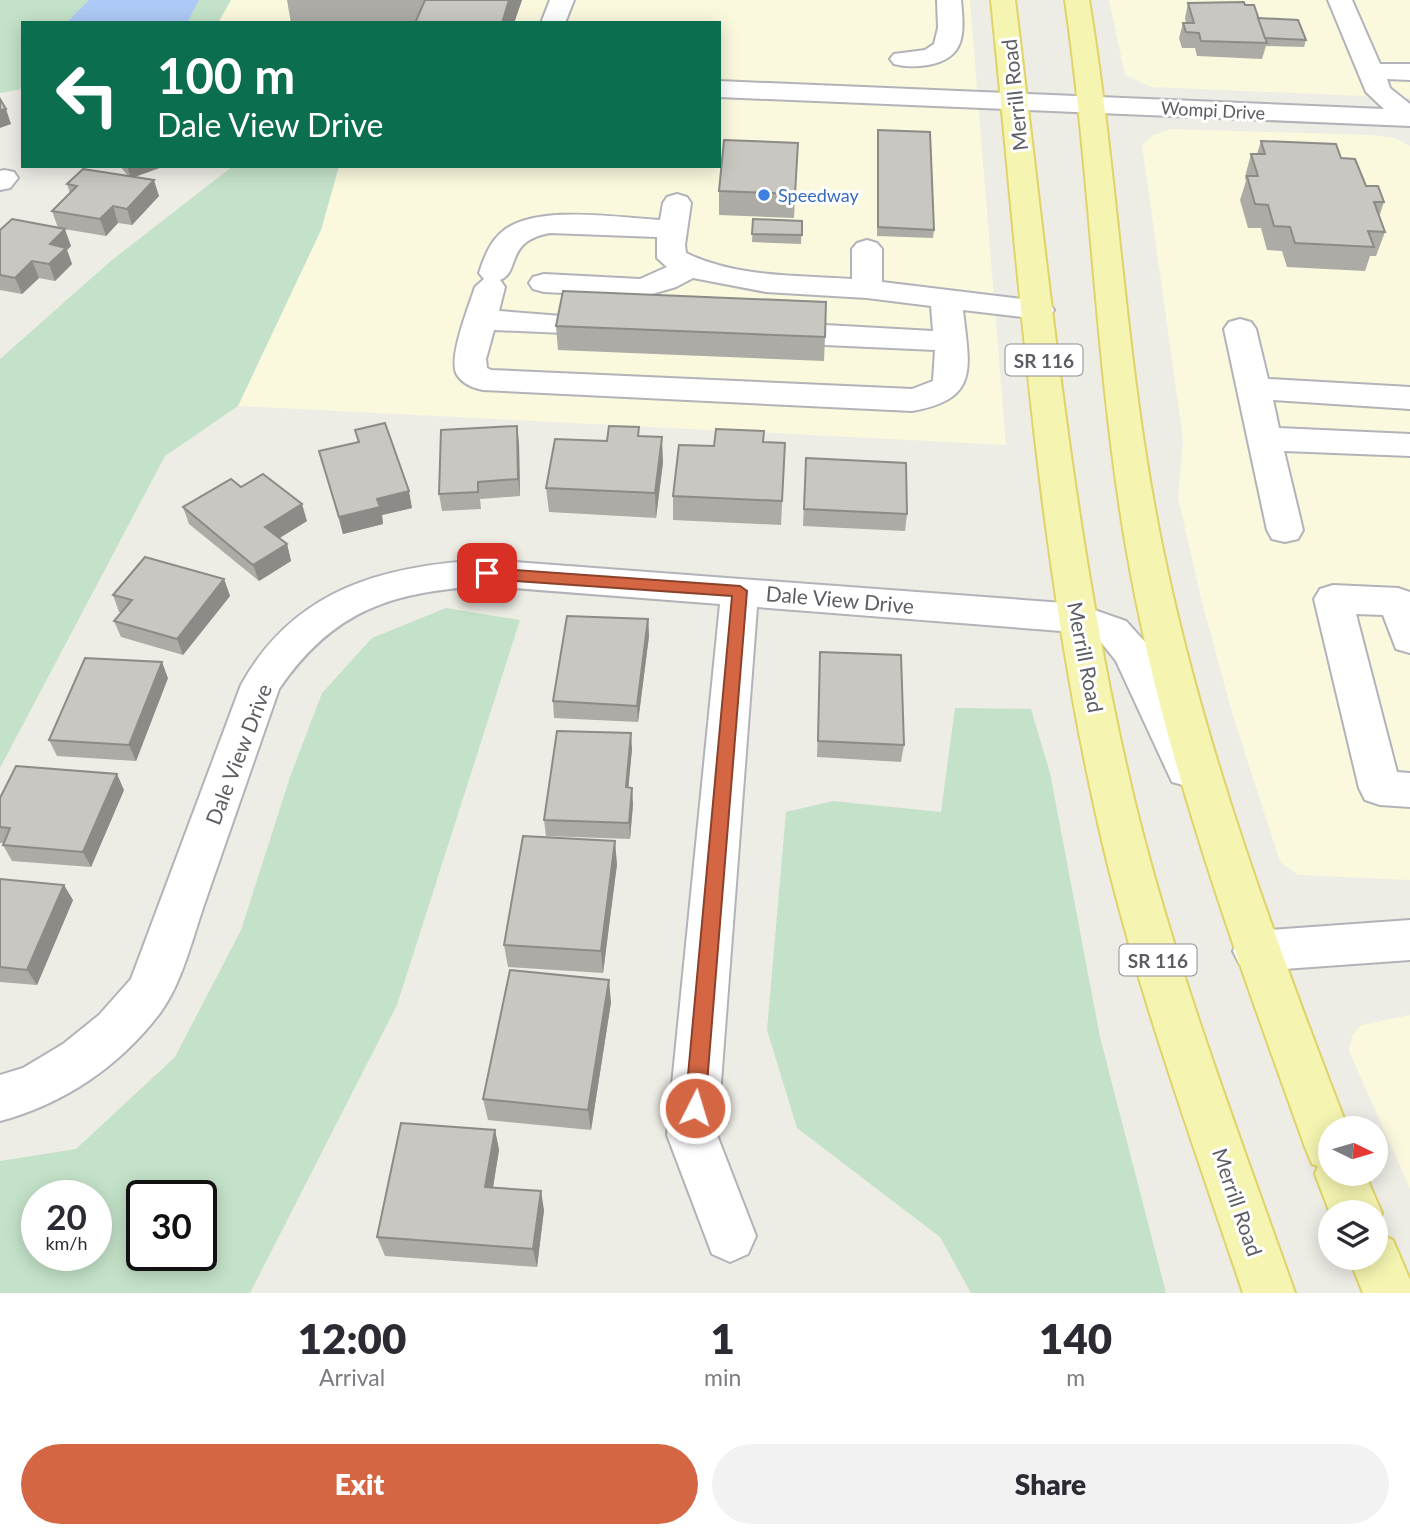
<!DOCTYPE html>
<html lang="en">
<head>
<meta charset="utf-8">
<style>
	body { margin:0; font-family:Lato,sans-serif; background:#f2f2f3; color:#2b2b33; height:100vh; display:flex; flex-direction:column; font-size:26px; white-space:nowrap }
	* { box-sizing:border-box; margin:0 }
	p { font-size:23px; color:#7c7c81 }
	.icon { flex:none; width:38px; height:38px; fill:none; stroke:currentColor; stroke-width:2; stroke-linecap:round; stroke-linejoin:round }
	.map { position:relative; height:1293px; overflow:hidden }
	.side { display:flex; flex-direction:column; background:#fff; flex:1 }
	.side>* { flex:none }
	.hud { position:absolute; left:21px; top:21px; width:700px; height:147px; border-radius:0px; box-shadow:0 4px 18px #0003; background:#0b6e4f; color:#fff; overflow:hidden }
	.needle { width:46px; rotate:95deg }
	.tools { position:absolute; left:1318px; top:1116px; display:grid; gap:14px }
	.tools a { display:grid; place-items:center; width:70px; height:70px; border-radius:50%; background:#fff; box-shadow:0 4px 18px #0003; font-size:35px }
	.speed { position:absolute; left:21px; top:1180px; display:flex; gap:14px; font-size:35px; font-weight:700; text-align:center }
	.speed>* { display:grid; place-content:center; width:91px; height:91px; border-radius:50%; background:#fff; box-shadow:0 4px 18px #0003; line-height:1 }
	.speed small { font-size:18px; font-weight:400 }
	.speed .limit { border:4px solid #111; border-radius:10px; background:#fff; color:#111 }
	.pin { position:absolute; display:grid; place-items:center; width:60px; height:60px; color:#fff; margin:-30px; border-radius:14px; box-shadow:0 4px 10px #0006 }
	.me { position:absolute; width:77px; margin:-38px; rotate:5deg; stroke-linejoin:round; filter:drop-shadow(0 0 5px #0008) }
	.turn { display:flex; align-items:center; gap:24px; height:147px; padding:0 21px; font-size:32px }
	.turn .icon { width:91px; height:91px; stroke-width:2.5 }
	.turn b { display:block; font-size:49px; line-height:60px }
	.eta { display:flex; justify-content:space-evenly; align-items:center; height:119px; text-align:center }
	.eta b { font-size:42px; font-weight:800; line-height:49px }
	.primary-button { display:flex; gap:14px; margin-top:auto; padding:14px 21px }
	.primary-button a { flex:1; height:80px; border-radius:42px; background:#d46643; color:#fff; font-size:28px; font-weight:800; line-height:80px; text-align:center }
	.primary-button a+a { background:#f2f2f3; color:#2b2b33 }
	.map>svg:first-child { display:block }
</style>
</head>
<body>
<div class="map">
<svg width="1410" height="1293" viewBox="0 0 1410 1293">
	<rect width="100%" height="100%" fill="#edece5"/>
	<!-- commercial -->
	<g fill="#faf8dd">
		<polygon points="231,0 970,0 1006,445 238,406 321,230 339,166 719,166 719,23 218,23"/>
		<polygon points="1109,0 1410,0 1410,98 1151,87 1125,75"/>
		<polygon points="1171,129 1373,135 1395,138 1410,146 1410,880 1298,875 1280,862 1232,713 1202,602 1178,498 1183,440 1142,145 1153,135"/>
		<polygon points="1410,1015 1410,1189 1349,1051 1352,1036 1361,1025"/>
	</g>
	<!-- green -->
	<g fill="#c4e2c9" fill-rule="evenodd">
		<polygon points="0,0 89,0 66,23 23,23 23,89 0,93"/>
		<polygon points="199,0 231,0 218,23 187,23"/>
		<polygon points="233,166 339,166 321,230 238,406 165,456 0,768 0,359 112,260"/>
		<path d="M446,608L520,620L397,1005L250,1293H0V1161L76,1149L175,1057L241,930L290,777L322,693L372,638ZM37,1195H96V1255H37ZM201,1195V1255H142V1195Z"/>
		<polygon points="955,708 1031,709 1050,773 1100,1037 1166,1293 971,1293 940,1237 797,1128 767,1030 786,812 833,801 941,812"/>
	</g>
	<!-- water -->
	<polygon fill="#adc9f5" points="89,0 199,0 187,23 66,23"/>
	<g fill="none" stroke-linecap="round" stroke-linejoin="round">
		<!-- minor casing -->
		<g stroke="#b2b3b8" stroke-width="4">
			<g id="minor">
				<polygon points="550,0 574,0 565,23 541,23"/>
				<path d="M937,0H961C964,32 967,58 928,65C916,67 905,67 894,64L890,59L894,54L925,50L934,44L938,28Z"/>
				<polygon points="1328,0 1352,0 1380,64 1410,64 1410,80 1387,79 1390,88 1410,104 1410,126 719,97 719,81 1384,109 1366,92"/>
				<polygon points="4,170 14,172 18,178 10,188 0,190 0,171"/>
				<path d="M677,194L687,197L691,203L685,245L686,253C738,278 796,275 852,279V249L857,243L867,240L877,243L882,249V282L1038,301L1049,303L1054,310L1049,317L1038,319L963,310C969,367 981,399 912,411L483,390C473,388 461,383 456,373C449,355 469,306 475,287L484,279L479,273C484,258 490,241 503,231C536,204 619,218 660,220L663,203L667,197ZM550,233L657,237V258L667,267L640,279L544,274L533,277L529,283L533,289L544,292L642,297L676,287L693,278L766,292L867,298L931,306L933,331L825,325L814,328L809,335L814,342L825,345L935,350L933,381L912,389L491,370L487,368L486,359L494,330L564,333L575,331L580,324L575,317L499,311L505,287L500,280C521,272 504,241 550,233Z"/>
				<polygon points="1240,319 1251,322 1256,329 1268,379 1410,387 1410,409 1273,400 1279,428 1410,434 1410,456 1284,451 1303,530 1298,539 1285,542 1272,539 1267,530 1224,329 1229,322"/>
				<path d="M487,560L1077,604L1126,621L1146,643L1208,770L1202,782L1187,786L1172,782L1116,661L1100,641L1074,632L757,607L717,1135L756,1236L748,1254L730,1262L712,1254L667,1135L720,604L487,586C393,591 334,609 279,689C254,761 229,833 204,905C192,940 182,983 160,1013C120,1066 64,1104 0,1121V1075L23,1068L63,1044L99,1015L131,979L241,685C294,589 384,565 487,560Z"/>
				<polygon points="1333,585 1398,588 1410,592 1410,653 1396,649 1383,615 1356,614 1397,772 1410,773 1410,807 1380,805 1365,800 1359,788 1314,599 1320,589"/>
				<polygon points="1410,920 1410,960 1256,971 1240,965 1233,951 1240,937 1256,931"/>
			</g>
		</g>
		<!-- major casing -->
		<g stroke="#e0d36a" stroke-width="4">
			<g id="major">
				<path d="M991,0H1015C1049,271 1072,545 1137,811C1178,975 1239,1134 1295,1293H1243C1190,1134 1131,975 1095,810C1036,544 1019,271 991,0Z"/>
				<path d="M1065,0H1089C1119,181 1125,365 1162,545C1203,746 1274,937 1348,1129H1330V1174H1365L1382,1213L1376,1227V1213H1330L1315,1174L1318,1166L1312,1164L1305,1147C1234,949 1160,750 1125,541C1095,362 1091,180 1065,0Z"/>
				<polygon points="1376,1232 1393,1240 1410,1280 1410,1293 1363,1293 1349,1258 1376,1258"/>
			</g>
		</g>
		<!-- minor -->
		<use href="#minor" fill="#fff" fill-rule="evenodd"/>
		<!-- major -->
		<use href="#major" fill="#f5f5b1" fill-rule="evenodd"/>
	</g>
	<!-- wall -->
	<g fill="#acaba6">
		<polygon points="287,0 522,0 514,23 291,23"/>
		<polygon points="1188,3 1245,5 1258,18 1306,40 1304,47 1266,46 1262,59 1197,56 1195,48 1182,48 1179,38 1183,23 1186,23 1185,18"/>
		<polygon points="878,130 934,230 933,238 877,236"/>
		<polygon points="1261,141 1341,158 1366,186 1384,202 1379,217 1385,232 1376,256 1370,256 1365,271 1287,267 1282,251 1267,250 1261,228 1248,228 1240,200 1246,181 1245,177 1251,154 1257,154"/>
		<polygon points="798,143 794,218 719,215 719,191"/>
		<polygon points="120,166 165,166 135,177 159,196 132,225 118,223 106,236 58,228 52,211 70,193 67,184 128,176"/>
		<polygon points="753,219 802,221 801,244 752,242"/>
		<polygon points="0,230 71,246 67,250 72,264 55,281 39,278 22,294 0,290"/>
		<polygon points="556,326 825,337 824,361 558,350"/>
		<polygon points="355,430 412,508 382,515 383,524 343,534 319,451 358,442"/>
		<polygon points="639,436 663,462 656,518 549,512 546,488 607,441"/>
		<polygon points="763,442 785,443 781,525 673,520 673,496 714,446"/>
		<polygon points="519,443 520,496 480,499 481,509 442,511 439,494"/>
		<polygon points="806,458 907,514 905,531 803,526"/>
		<polygon points="241,487 307,521 279,538 287,544 291,561 259,581 189,524 183,507"/>
		<polygon points="224,579 230,596 183,655 121,637 114,621 121,612 119,612 113,595"/>
		<polygon points="648,619 649,636 638,722 554,718 553,701"/>
		<polygon points="820,652 904,745 901,762 817,757"/>
		<polygon points="168,678 136,761 57,756 49,740"/>
		<polygon points="632,749 628,787 633,804 630,839 546,836 544,820"/>
		<polygon points="124,790 91,867 12,861 3,845 4,843 0,843 0,798"/>
		<polygon points="617,864 603,973 508,967 504,945"/>
		<polygon points="0,879 73,900 37,985 0,982"/>
		<polygon points="611,1002 591,1130 488,1120 483,1099"/>
		<polygon points="495,1130 499,1150 493,1187 544,1210 537,1267 385,1256 377,1237"/>
	</g>
	<!-- shaded-wall -->
	<g fill="#8c8b87">
		<polygon points="509,0 522,0 514,23 502,23"/>
		<polygon points="6,109 11,124 0,128 0,110"/>
		<polygon points="127,166 165,166 131,178"/>
		<polygon points="154,180 159,196 132,225 127,209"/>
		<polygon points="113,206 118,223 106,236 100,219"/>
		<polygon points="65,229 71,246 67,250 72,264 55,281 49,264 50,244"/>
		<polygon points="32,261 39,278 22,294 15,278"/>
		<polygon points="517,426 519,443 520,496 518,479"/>
		<polygon points="662,437 663,462 656,518 655,493"/>
		<polygon points="409,491 412,508 382,515 383,524 343,534 339,517 377,499"/>
		<polygon points="302,504 307,521 270,544 265,527"/>
		<polygon points="287,544 291,561 259,581 253,565"/>
		<polygon points="224,579 230,596 183,655 177,639"/>
		<polygon points="648,619 649,636 638,722 637,706"/>
		<polygon points="162,662 168,678 136,761 129,745"/>
		<polygon points="631,733 632,749 627,803 626,787"/>
		<polygon points="117,774 124,790 91,867 83,852"/>
		<polygon points="632,788 633,804 630,839 629,823"/>
		<polygon points="615,841 617,864 603,973 601,951"/>
		<polygon points="64,885 73,900 37,985 27,970"/>
		<polygon points="609,980 611,1002 591,1130 588,1110"/>
		<polygon points="495,1130 499,1150 490,1206 485,1187"/>
		<polygon points="541,1191 544,1210 537,1267 533,1249"/>
	</g>
	<!-- building -->
	<g fill="#c8c7c1" stroke="#8c8b87" stroke-width="2">
		<polygon points="425,0 509,0 502,23 415,23"/>
		<polygon points="1244,2 1245,5 1254,5 1267,43 1201,41 1199,33 1186,32 1183,23 1194,23 1188,3"/>
		<polygon points="1258,18 1298,20 1306,40 1265,38"/>
		<polygon points="0,99 6,109 0,110"/>
		<polygon points="878,130 930,132 934,230 878,227"/>
		<polygon points="724,140 798,143 795,194 719,191"/>
		<polygon points="1261,141 1336,144 1341,158 1355,159 1366,186 1378,186 1384,202 1374,202 1385,232 1368,231 1374,247 1295,243 1290,227 1274,226 1268,205 1255,204 1247,176 1258,176 1251,154 1265,154"/>
		<polygon points="83,169 154,180 127,209 113,206 100,219 52,211 77,186 67,184"/>
		<polygon points="12,219 65,229 50,244 66,248 49,264 32,261 15,278 0,275 0,230"/>
		<polygon points="753,219 802,221 802,235 752,234"/>
		<polygon points="563,291 826,302 825,337 556,326"/>
		<polygon points="385,423 409,491 377,499 380,507 339,517 319,451 359,442 355,430"/>
		<polygon points="517,426 518,479 478,482 478,492 439,494 441,430"/>
		<polygon points="609,426 639,427 638,436 662,437 655,493 546,488 555,439 607,441"/>
		<polygon points="716,429 764,431 763,442 785,443 782,501 673,496 679,445 714,446"/>
		<polygon points="806,458 906,463 907,514 804,509"/>
		<polygon points="263,474 302,504 265,527 287,544 253,565 183,507 231,479 241,487"/>
		<polygon points="145,557 224,579 177,639 114,621 132,600 113,595"/>
		<polygon points="567,616 648,619 637,706 553,701"/>
		<polygon points="820,652 901,655 904,745 818,741"/>
		<polygon points="85,658 162,662 129,745 49,740"/>
		<polygon points="557,731 631,733 626,787 632,788 629,823 544,820"/>
		<polygon points="16,766 117,774 83,852 3,845 10,828 0,827 0,798"/>
		<polygon points="523,836 615,841 601,951 504,945"/>
		<polygon points="0,879 64,885 27,970 0,967"/>
		<polygon points="510,970 609,980 588,1110 483,1099"/>
		<polygon points="401,1123 495,1130 485,1187 541,1191 533,1249 377,1237"/>
	</g>
	<!-- route -->
	<polygon fill="#d46643" stroke="#8a422c" stroke-width="2" points="487,568 740,586 747,591 705,1108 702,1115 695,1117 688,1115 685,1108 732,596 487,579 480,573"/>
	<!-- markers -->
	<circle fill="#3f7fe0" stroke="#fff" stroke-width="2.5" cx="764" cy="195" r="7"/>
	<g text-anchor="middle" dominant-baseline="central" stroke-width="6" stroke-linejoin="round" paint-order="stroke">
		<!-- far-street labels -->
		<g font-size="18" fill="#5c5e63" stroke="#fff">
			<text transform="translate(1213 110) rotate(3)">Wompi Drive</text>
		</g>
		<!-- far-shop labels -->
		<g font-size="18" fill="#366cbe" stroke="#fff" text-anchor="start">
			<text x="778" y="195">Speedway</text>
		</g>
		<!-- shield labels -->
		<g fill="#fff" stroke="#8d8e92" stroke-width="2">
			<rect x="1005.5" y="344.5" width="77" height="31" rx="5"/>
			<rect x="1119.5" y="944.5" width="77" height="31" rx="5"/>
		</g>
		<g font-size="19" font-weight="bold" fill="#5c5e63">
			<text x="1044" y="360">SR 116</text>
			<text x="1158" y="960">SR 116</text>
		</g>
		<!-- street labels -->
		<g font-size="21" fill="#5c5e63" stroke="#fff">
			<text transform="translate(1014 95) rotate(-96)">Merrill Road</text>
			<text transform="translate(840 599) rotate(5)">Dale View Drive</text>
			<text transform="translate(1086 657) rotate(79)">Merrill Road</text>
			<text transform="translate(238 754) rotate(-69)">Dale View Drive</text>
			<text transform="translate(1238 1202) rotate(71)">Merrill Road</text>
		</g>
	</g>
</svg>
<div class="tools">
<a><svg class="needle" viewBox="-14 -14 28 28"><path d="M0-13l5 13h-10z" fill="#e53935"/><path d="M0 13l5-13h-10z" fill="#7c7c81"/></svg></a>
<a><svg class="icon" aria-label="layers" viewBox="0 0 24 24"><path d="M12 4l9 5-9 5-9-5zM3 14l9 5 9-5"/></svg></a>
</div>
<div class="speed"><div>20<small>km/h</small></div><div class="limit">30</div></div>
<div class="pin" style="left:487px;top:573px;background:#d93025"><svg class="icon" aria-label="arrive" viewBox="0 0 24 24"><path d="M6 21V4h12l-3 4 3 4H6"/></svg></div>
<svg class="me" style="left:695px;top:1108px" viewBox="-20 -20 40 40"><circle r="17" fill="#d46643" stroke="#fff" stroke-width="3"/><path d="M0-11L8 9 0 5-8 9z" fill="#fff"/></svg>
<div class="hud">
<div class="turn"><svg class="icon" aria-label="left" viewBox="0 0 24 24"><path d="M17 20v-9H6M10 6l-5 5 5 5"/></svg><div><b>100 m</b>Dale View Drive</div></div>
</div>
</div>
<section class="side">
<div class="eta">
<div><b>12:00</b><p>Arrival</p></div>
<div><b>1</b><p>min</p></div>
<div><b>140</b><p>m</p></div>
</div>
<div class="primary-button"><a>Exit</a><a>Share</a></div>
</section>
</body>
</html>
